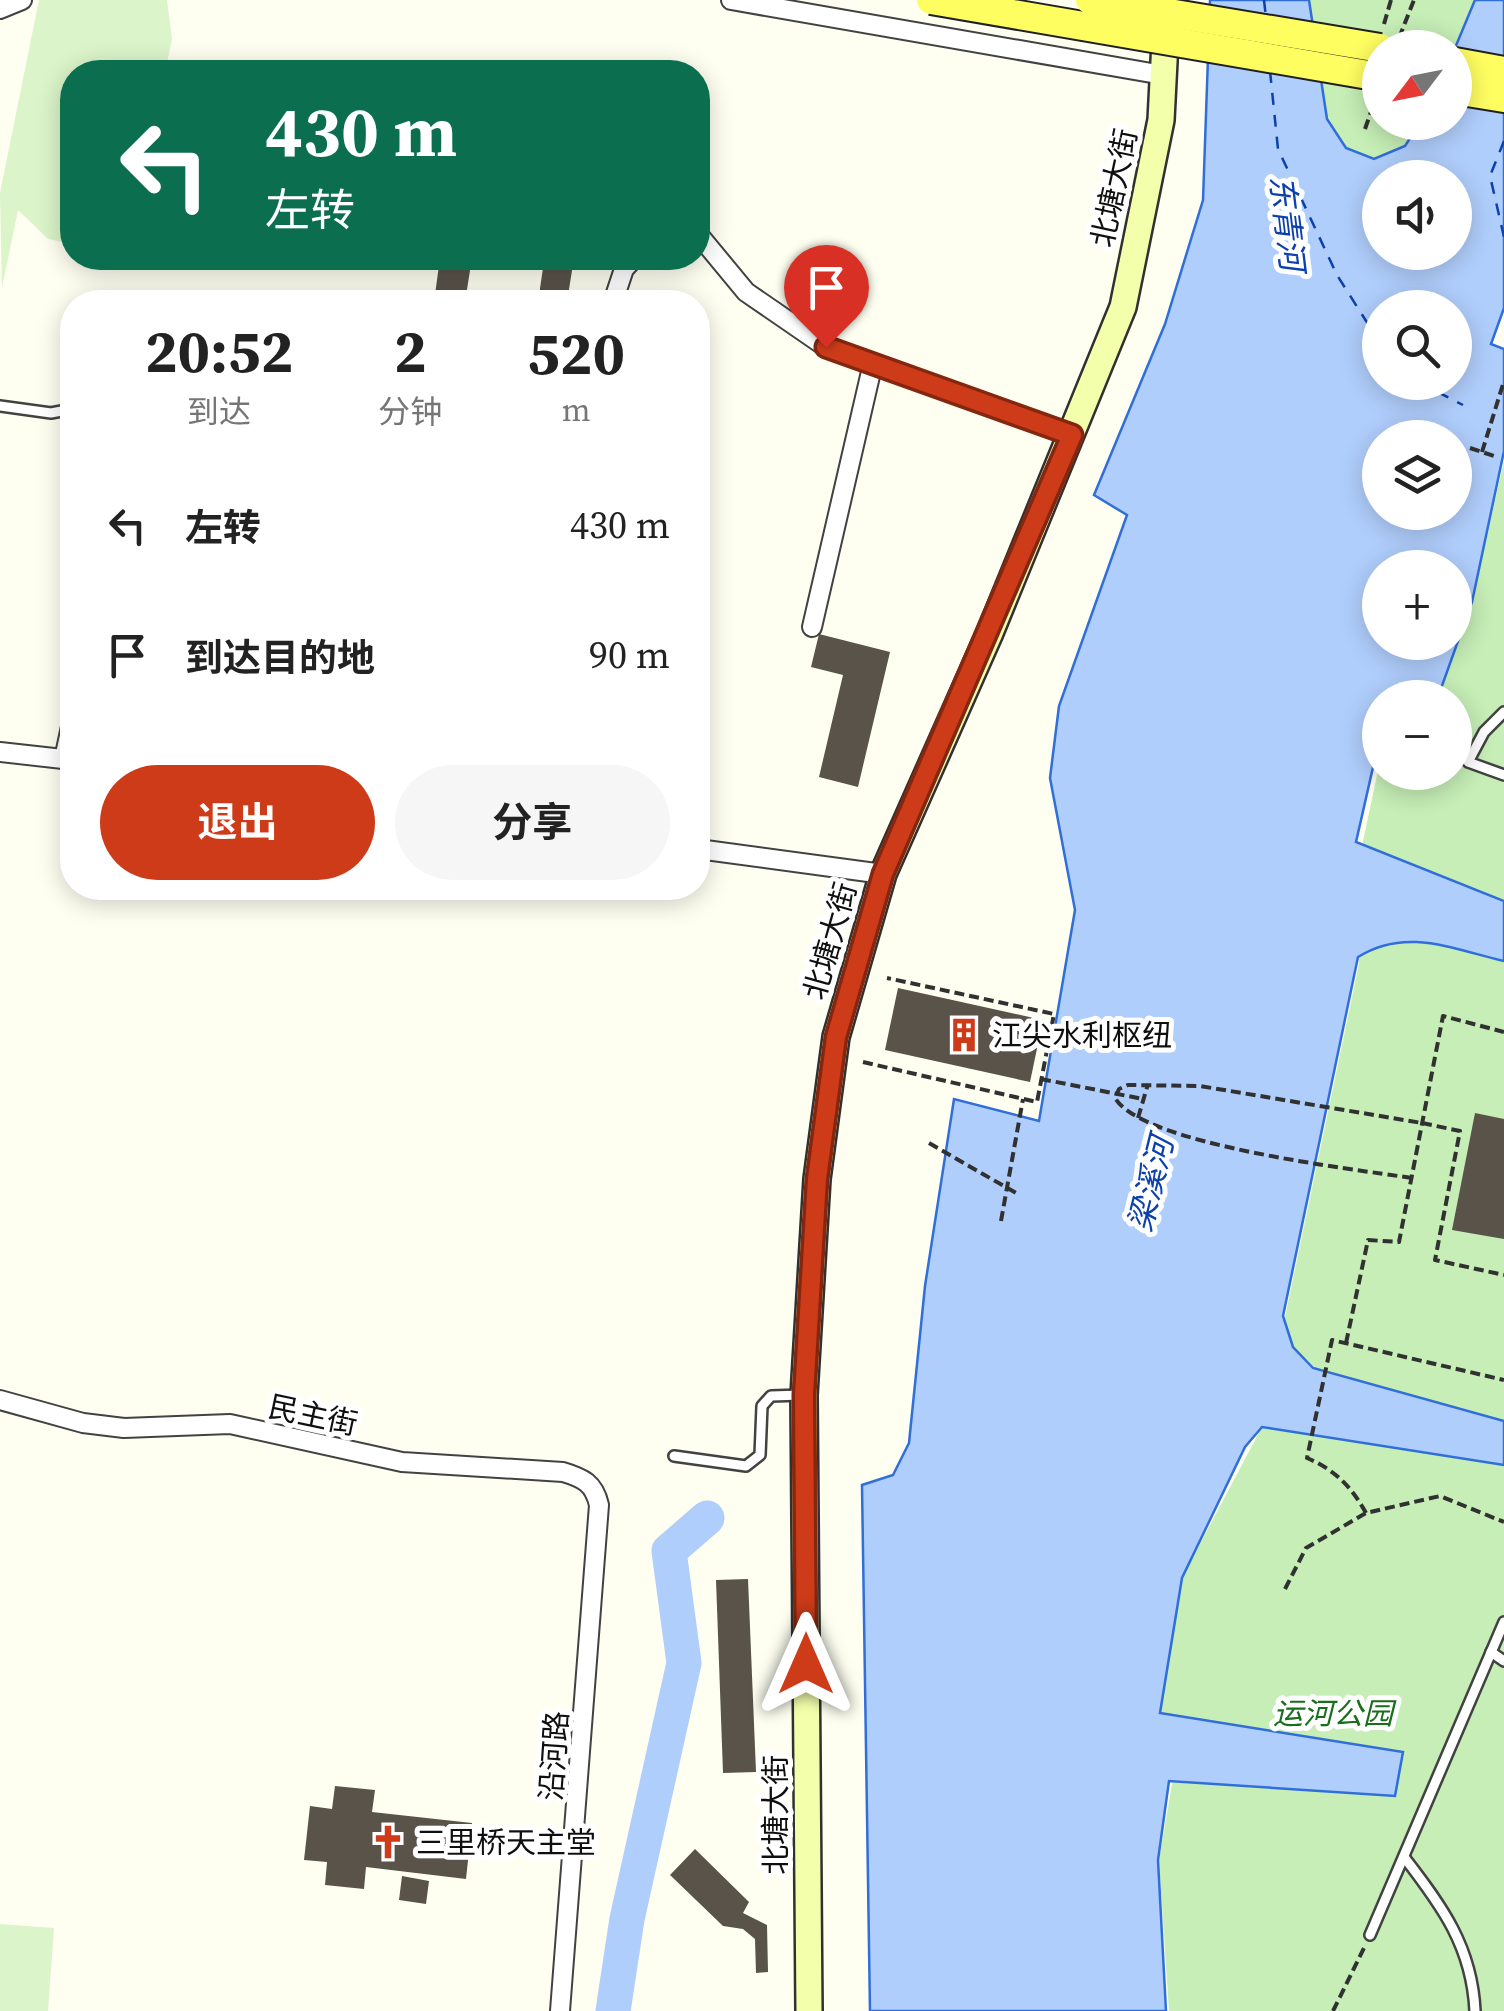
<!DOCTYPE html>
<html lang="zh">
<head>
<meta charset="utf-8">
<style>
	body { margin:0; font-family:"Source Serif 4","Noto Sans SC",serif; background:#f6f6f6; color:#222; height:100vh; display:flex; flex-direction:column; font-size:38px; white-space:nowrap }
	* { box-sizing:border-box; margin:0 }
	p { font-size:32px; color:#767676 }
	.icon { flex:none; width:55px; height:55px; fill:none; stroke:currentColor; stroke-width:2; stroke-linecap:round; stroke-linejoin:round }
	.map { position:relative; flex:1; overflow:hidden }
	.details { position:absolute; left:60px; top:290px; width:650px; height:610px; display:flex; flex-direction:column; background:#fff; border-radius:40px; box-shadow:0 5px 25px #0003 }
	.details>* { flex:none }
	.guide { position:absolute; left:60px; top:60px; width:650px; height:210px; border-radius:40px; box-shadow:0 5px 25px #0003; background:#0b6e4f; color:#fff; overflow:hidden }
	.needle { width:65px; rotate:238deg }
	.tools { position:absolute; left:1362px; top:30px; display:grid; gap:20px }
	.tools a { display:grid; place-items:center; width:110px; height:110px; border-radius:50%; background:#fff; box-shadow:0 5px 25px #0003; font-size:50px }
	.pin { position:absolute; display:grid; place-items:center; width:85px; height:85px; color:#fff; margin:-102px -42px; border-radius:50% 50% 50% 0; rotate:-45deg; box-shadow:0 0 10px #0007 }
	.pin .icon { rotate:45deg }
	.me { position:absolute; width:110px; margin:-55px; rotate:0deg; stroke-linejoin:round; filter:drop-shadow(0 0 8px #0008) }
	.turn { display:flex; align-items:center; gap:35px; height:210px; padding:0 40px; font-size:45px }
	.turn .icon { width:130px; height:130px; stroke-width:2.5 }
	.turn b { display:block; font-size:70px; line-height:85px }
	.eta { display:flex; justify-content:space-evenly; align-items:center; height:170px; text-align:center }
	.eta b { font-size:60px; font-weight:700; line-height:70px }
	.button { display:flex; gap:20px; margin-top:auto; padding:20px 40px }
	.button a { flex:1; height:115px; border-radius:60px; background:#cd3b19; color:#fff; font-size:40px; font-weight:700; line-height:115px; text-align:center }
	.button a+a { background:#f6f6f6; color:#222 }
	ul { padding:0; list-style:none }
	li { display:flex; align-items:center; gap:30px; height:130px; padding:0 40px }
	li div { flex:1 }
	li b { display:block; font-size:38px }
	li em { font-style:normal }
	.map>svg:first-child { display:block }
</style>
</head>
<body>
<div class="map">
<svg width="1504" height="2011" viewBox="0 0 1504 2011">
	<rect width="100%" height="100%" fill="#fefff1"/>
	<!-- green -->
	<g fill="#c6eeb6">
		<polygon points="1309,0 1475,0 1455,48 1380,48 1380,122 1420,123 1405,146 1374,159 1346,148 1327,119"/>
		<polygon points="1504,461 1504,2011 1169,2011 1159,1860 1172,1784 1159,1713 1184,1574 1262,1427 1359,964 1363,841 1379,766 1380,772 1455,772 1455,698 1439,697 1472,603"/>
	</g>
	<!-- pitch -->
	<g fill="#dbf4c9">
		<polygon points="39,0 167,0 172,39 165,72 72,72 72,244 48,239 18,210 2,288 0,193"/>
		<polygon points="0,1924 54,1928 48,2011 0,2011"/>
	</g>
	<!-- water -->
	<path fill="#b0cefc" stroke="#306eda" stroke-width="2.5" fill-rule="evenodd" d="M1210,0H1309L1327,119L1346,148L1374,159L1405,146L1420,123L1455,122V48L1475,0H1504V308L1491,344L1504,349V451L1472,602L1438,697L1380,698V757L1374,763L1356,842L1504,901V961C1452,949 1406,927 1358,957L1283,1316L1293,1347L1313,1368L1504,1421V1465L1262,1427L1245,1447L1182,1578L1160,1713L1403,1752L1395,1796L1169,1781L1158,1860L1166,2011H870L862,1485L893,1475L909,1443L925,1286L954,1099L1039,1121L1075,910L1050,778L1059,706L1127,515L1094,495L1165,324L1203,200ZM1380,178H1455V252H1380ZM1380,308H1455V382H1380ZM1380,438H1455V512H1380ZM1380,568H1455V642H1380Z"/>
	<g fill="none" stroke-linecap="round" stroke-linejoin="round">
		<!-- river -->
		<polyline stroke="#b0cefc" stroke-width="35" points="613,2011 627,1919 684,1663 669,1551 707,1518"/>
		<!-- ferry -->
		<g stroke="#0b40ae" stroke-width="2.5" stroke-dasharray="12 10" stroke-linecap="butt">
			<polyline points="1264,0 1266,18"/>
			<polyline points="1270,71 1278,149 1337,275 1380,343"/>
			<polyline points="1504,141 1490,176 1504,237"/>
			<polyline points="1418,382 1463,405"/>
		</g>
	</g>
	<!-- building -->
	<g fill="#59534a">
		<polygon points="440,258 472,258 465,302 434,302"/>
		<polygon points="490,258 574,258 567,302 538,302 543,268"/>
		<polygon points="819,634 890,652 858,787 819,777 843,675 811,667"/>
		<polygon points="898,988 1043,1020 1030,1082 885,1050"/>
		<polygon points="1475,1113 1504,1119 1504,1239 1452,1230"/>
		<polygon points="748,1579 756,1772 723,1773 716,1580"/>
		<polygon points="335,1786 375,1790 372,1812 472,1823 466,1879 366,1867 364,1889 325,1885 327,1862 304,1860 310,1806 332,1809"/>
		<polygon points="695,1849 749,1902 743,1913 767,1925 768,1972 756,1973 755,1939 743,1929 723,1926 670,1875"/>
		<polygon points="402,1876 429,1881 426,1904 399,1900"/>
	</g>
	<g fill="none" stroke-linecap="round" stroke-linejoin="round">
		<!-- lane casing -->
		<g stroke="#424242" stroke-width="14">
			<g id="lane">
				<polyline points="0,406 51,413 72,409"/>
				<polyline points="1504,712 1484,732 1468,762 1504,775"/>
				<polyline points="674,1456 746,1466 760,1455 762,1406 771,1396 802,1395"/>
				<polyline points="1491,1652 1504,1661"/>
				<path d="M1404,1857C1442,1906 1472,1947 1475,2011"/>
				<polyline points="1370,1935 1504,1622"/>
			</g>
		</g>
		<!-- street casing -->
		<g stroke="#424242" stroke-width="22">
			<g id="street">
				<polyline points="731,0 1163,75"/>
				<polyline points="0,9 22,0"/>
				<polyline points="698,234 746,292 826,347 1072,435"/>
				<polyline points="613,302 624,269 634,258"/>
				<polyline points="812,627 873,363"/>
				<polyline points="0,752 72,760"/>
				<polyline points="64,759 72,722"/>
				<polyline points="698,849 883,874"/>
				<path d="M0,1400L83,1423L124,1428L230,1424L402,1462L563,1472C583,1478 594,1483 599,1505L560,2011"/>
			</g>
		</g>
		<!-- secondary casing -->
		<g stroke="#313131" stroke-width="30">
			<polyline id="secondary" points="809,2011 804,1395 817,1179 836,1037 883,874 989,635 1123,307 1161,120 1166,22"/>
		</g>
		<!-- primary casing -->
		<g stroke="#202020" stroke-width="32">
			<g id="primary">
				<polyline points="1455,62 1504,71"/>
				<polyline points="1455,90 1504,98"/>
			</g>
		</g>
		<!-- path -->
		<g stroke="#313131" stroke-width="4" stroke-dasharray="10 5" stroke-linecap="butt">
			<polyline points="1384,24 1391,0"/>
			<polyline points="1399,38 1414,0"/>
			<polyline points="1365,129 1375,100"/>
			<polyline points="1470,448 1494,456"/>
			<polyline points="1482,452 1504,381"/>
			<polyline points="863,1062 1037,1102 1054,1014 887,978"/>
			<polyline points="1041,1079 1143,1099"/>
			<polyline points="1138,1118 1148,1084"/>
			<polyline points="1422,1123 1460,1131 1435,1260 1504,1275"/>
			<polyline points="929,1143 1016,1193"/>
			<polyline points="1001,1221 1023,1099"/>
			<polyline points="1346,1343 1368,1240 1399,1242 1443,1016 1504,1032"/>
			<path d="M1366,1513C1351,1486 1335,1470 1307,1458L1332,1340L1504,1380"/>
			<polyline points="1285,1589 1306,1548 1366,1513 1440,1496 1504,1522"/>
			<polyline points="1333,2011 1364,1948"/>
		</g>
		<!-- lane -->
		<use href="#lane" stroke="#fff" stroke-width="9"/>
		<!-- street -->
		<use href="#street" stroke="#fff" stroke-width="18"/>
		<!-- secondary -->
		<use href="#secondary" stroke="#f4ffac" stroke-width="25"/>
		<!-- primary -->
		<use href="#primary" stroke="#fffe61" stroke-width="28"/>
		<!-- primary-bridge casing -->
		<g stroke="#202020" stroke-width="32" stroke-linecap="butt">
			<g id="primary-bridge">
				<polyline points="931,0 1380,77"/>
				<polyline points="1090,0 1380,48"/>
			</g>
		</g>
		<!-- path-bridge -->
		<path stroke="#313131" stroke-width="4" stroke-dasharray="10 5" stroke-linecap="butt" d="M1412,1178C1353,1169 1143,1145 1115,1098L1119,1089L1128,1085L1200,1086L1422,1123"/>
		<!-- primary-bridge -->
		<use href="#primary-bridge" stroke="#fffe61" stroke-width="28"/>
	</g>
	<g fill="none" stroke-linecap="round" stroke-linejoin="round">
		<!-- route casing -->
		<g stroke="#852610" stroke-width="25">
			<polyline id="route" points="806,1664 804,1395 817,1179 836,1037 883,874 1072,435 826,347"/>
		</g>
		<!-- route -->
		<use href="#route" stroke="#cd3b19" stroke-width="18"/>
	</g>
	<!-- icons -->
	<defs>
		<g id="building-bare" transform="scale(2.7)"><path d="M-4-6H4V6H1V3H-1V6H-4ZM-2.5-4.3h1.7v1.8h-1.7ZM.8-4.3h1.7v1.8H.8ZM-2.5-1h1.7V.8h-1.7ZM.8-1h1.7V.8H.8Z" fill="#cd3b19" stroke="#fff" stroke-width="2.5" paint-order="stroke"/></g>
		<g id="church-bare" transform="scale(2.7)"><path d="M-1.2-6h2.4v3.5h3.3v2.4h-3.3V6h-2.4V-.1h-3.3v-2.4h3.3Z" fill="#cd3b19" stroke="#fff" stroke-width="2.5" paint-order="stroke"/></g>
	</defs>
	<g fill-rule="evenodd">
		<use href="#building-bare" x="964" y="1035"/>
		<use href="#church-bare" x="388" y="1842"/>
	</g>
	<g text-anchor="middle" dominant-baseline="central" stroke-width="10" stroke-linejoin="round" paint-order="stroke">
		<!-- street labels -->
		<g font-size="30" fill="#0f0f0f" stroke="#fff">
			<text transform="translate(1114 188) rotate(-78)">北塘大街</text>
			<text transform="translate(830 941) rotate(-74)">北塘大街</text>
			<text transform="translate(313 1415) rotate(12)">民主街</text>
			<text transform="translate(554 1756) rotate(-86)">沿河路</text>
			<text transform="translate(775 1815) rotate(-90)">北塘大街</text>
		</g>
		<!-- poi labels -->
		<g font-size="30" fill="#0f0f0f" stroke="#fff" text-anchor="start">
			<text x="992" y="1035">江尖水利枢纽</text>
			<text x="416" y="1842">三里桥天主堂</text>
		</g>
		<!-- park labels -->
		<g font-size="30" font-style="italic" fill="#186e1b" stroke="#fff">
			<text x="1333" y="1713">运河公园</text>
		</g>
		<!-- water labels -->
		<g font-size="32" font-style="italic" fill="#0b40ae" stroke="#fff">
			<text transform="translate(1287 223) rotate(83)">东青河</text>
			<text transform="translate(1151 1184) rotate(-76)">梁溪河</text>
		</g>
	</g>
</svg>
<div class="tools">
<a><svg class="needle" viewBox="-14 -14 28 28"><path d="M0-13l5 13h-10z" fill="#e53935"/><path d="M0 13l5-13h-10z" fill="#767676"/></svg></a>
<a><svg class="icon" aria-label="sound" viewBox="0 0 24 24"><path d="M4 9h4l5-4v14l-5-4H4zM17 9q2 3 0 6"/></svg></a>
<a><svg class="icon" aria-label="search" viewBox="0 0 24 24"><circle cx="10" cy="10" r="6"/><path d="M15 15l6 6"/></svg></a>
<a><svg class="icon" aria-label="layers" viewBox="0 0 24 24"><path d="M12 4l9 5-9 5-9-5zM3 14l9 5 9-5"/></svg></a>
<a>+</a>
<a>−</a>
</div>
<div class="pin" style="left:826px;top:347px;background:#d93025"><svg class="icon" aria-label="arrive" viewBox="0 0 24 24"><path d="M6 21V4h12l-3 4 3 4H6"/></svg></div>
<svg class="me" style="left:806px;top:1664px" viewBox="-20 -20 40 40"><path d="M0-17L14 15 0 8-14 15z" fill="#cd3b19" stroke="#fff" stroke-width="4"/></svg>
<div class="guide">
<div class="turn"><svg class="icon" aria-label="left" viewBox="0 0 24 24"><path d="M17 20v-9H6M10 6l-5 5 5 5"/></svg><div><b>430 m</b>左转</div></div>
</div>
<section class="details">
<div class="eta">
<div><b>20:52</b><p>到达</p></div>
<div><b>2</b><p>分钟</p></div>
<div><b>520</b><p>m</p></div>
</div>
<ul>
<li><svg class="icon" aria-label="left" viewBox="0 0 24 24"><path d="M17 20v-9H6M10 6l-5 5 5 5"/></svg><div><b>左转</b></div><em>430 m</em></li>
<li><svg class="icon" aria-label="arrive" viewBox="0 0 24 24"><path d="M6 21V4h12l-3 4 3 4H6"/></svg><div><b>到达目的地</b></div><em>90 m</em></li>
</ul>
<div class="button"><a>退出</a><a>分享</a></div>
</section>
</div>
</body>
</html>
